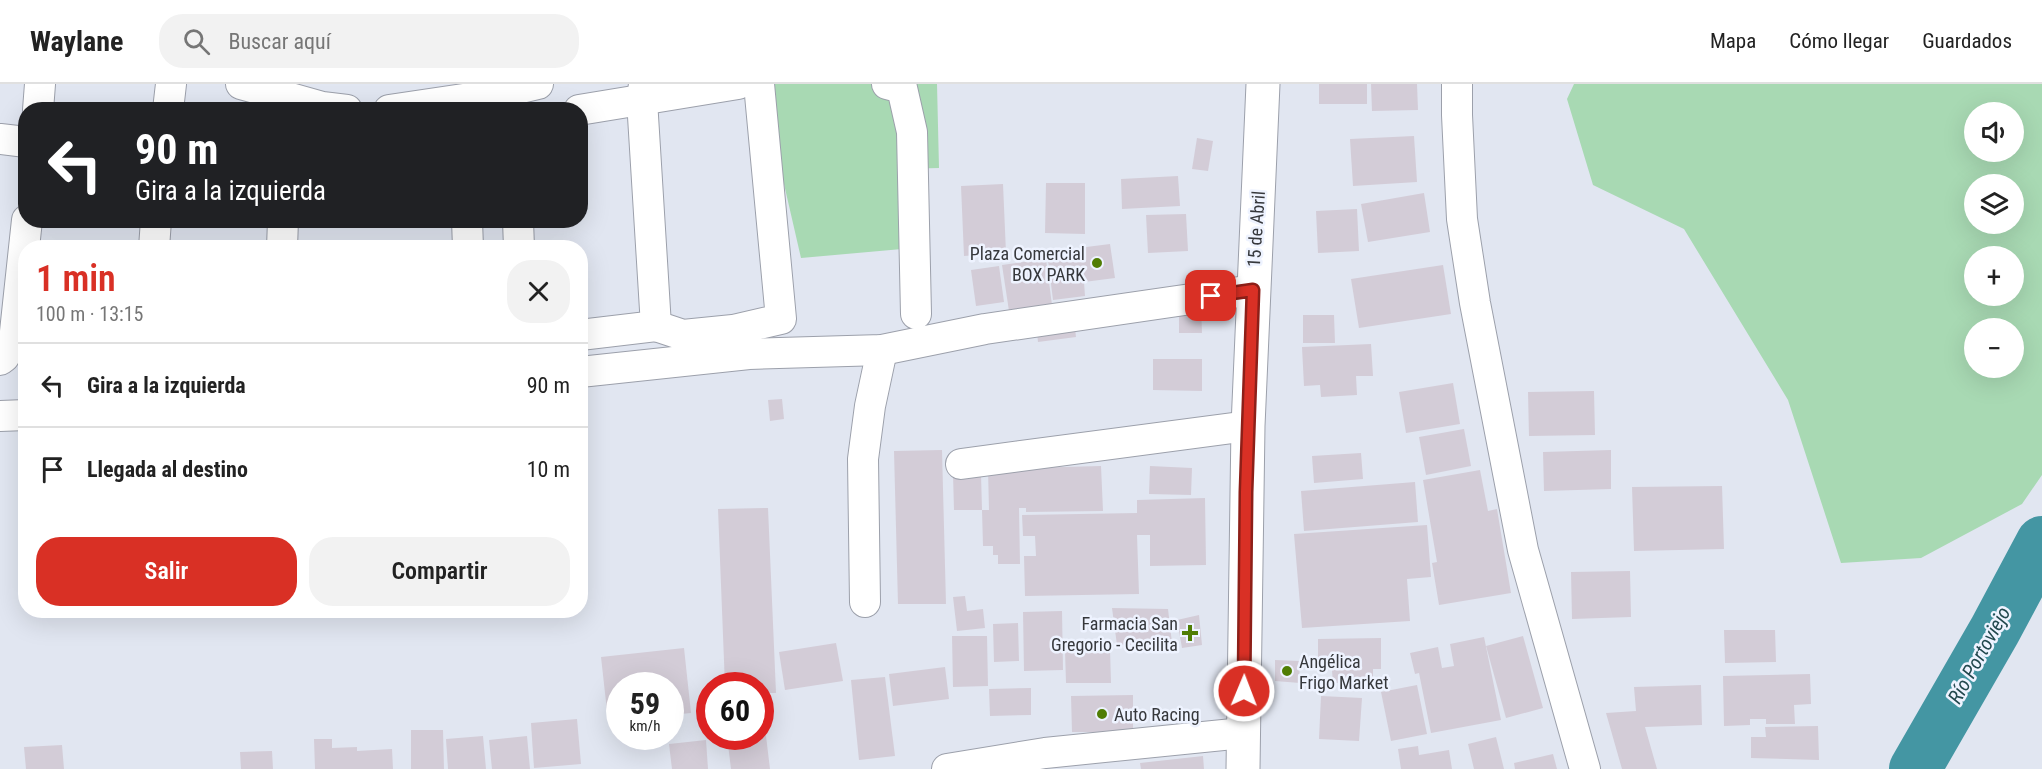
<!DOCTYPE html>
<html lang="es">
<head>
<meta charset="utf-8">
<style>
	body { margin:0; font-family:"Roboto Condensed",sans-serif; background:#f2f2f2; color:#222; height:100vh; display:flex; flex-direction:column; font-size:22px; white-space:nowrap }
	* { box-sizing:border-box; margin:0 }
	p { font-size:20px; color:#767676 }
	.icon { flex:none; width:33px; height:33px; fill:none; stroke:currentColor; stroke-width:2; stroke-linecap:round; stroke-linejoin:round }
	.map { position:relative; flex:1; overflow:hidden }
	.sheet { position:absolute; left:18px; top:156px; width:570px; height:378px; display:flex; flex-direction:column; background:#fff; border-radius:24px; box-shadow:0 6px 24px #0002 }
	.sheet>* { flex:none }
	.banner { position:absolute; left:18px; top:18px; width:570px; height:126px; border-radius:24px; box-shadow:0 6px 24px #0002; background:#202124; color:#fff; overflow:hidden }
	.tools { position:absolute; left:1964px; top:18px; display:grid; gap:12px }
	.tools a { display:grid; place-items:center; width:60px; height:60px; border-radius:50%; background:#fff; box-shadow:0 6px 24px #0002; font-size:30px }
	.speed { position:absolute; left:606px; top:588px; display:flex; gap:12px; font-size:30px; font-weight:700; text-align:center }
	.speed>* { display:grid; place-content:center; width:78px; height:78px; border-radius:50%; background:#fff; box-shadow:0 6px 24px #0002; line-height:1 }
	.speed small { font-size:15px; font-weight:400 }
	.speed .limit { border:9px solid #d22; background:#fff; color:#111 }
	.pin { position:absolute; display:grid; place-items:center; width:51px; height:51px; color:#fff; margin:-26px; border-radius:12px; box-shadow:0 3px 9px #0006 }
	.me { position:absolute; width:66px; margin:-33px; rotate:1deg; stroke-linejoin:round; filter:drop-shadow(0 0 4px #0008) }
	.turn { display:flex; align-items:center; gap:21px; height:126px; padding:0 18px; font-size:27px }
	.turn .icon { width:78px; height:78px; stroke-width:2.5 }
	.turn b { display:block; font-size:42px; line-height:51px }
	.round { display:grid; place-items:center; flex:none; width:63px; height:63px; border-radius:24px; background:#f2f2f2 }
	.headline { display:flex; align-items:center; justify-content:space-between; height:102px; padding:0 18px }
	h1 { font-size:36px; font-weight:600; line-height:45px; color:#d93025 }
	.primary-button { display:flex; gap:12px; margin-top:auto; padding:12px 18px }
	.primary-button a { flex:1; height:69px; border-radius:24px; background:#d93025; color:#fff; font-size:24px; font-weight:600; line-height:69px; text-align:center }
	.primary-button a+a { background:#f2f2f2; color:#222 }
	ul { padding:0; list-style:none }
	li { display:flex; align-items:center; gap:18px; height:84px; padding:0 18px; border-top:2px solid #e0e0e0 }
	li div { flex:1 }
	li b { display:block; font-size:22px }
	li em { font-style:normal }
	header { display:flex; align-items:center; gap:36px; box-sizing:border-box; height:84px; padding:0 30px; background:#fff; border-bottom:2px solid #e0e0e0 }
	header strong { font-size:28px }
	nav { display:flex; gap:33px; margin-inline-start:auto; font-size:21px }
	.search { width:420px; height:54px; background:#f2f2f2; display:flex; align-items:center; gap:15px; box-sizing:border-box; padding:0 21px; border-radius:24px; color:#767676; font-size:22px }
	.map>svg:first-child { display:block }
</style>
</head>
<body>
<header>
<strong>Waylane</strong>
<div class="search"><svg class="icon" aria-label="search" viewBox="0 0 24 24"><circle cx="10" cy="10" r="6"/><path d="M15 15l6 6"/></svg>Buscar aquí</div>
<nav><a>Mapa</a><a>Cómo llegar</a><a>Guardados</a></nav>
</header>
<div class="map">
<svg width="2042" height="685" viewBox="0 0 2042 685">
	<rect width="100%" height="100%" fill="#e1e6f1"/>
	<!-- green -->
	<g fill="#a8d9b3" fill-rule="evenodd">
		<polygon points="761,0 937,0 939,84 899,85 902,165 801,174"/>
		<path d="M1574,0H2042V391L2022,420L1921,474L1841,479L1788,316L1684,145L1593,101L1567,15ZM1974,28H2013V68H1974ZM1974,100H2013V140H1974ZM1974,172H2013V212H1974ZM1974,244H2013V284H1974Z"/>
	</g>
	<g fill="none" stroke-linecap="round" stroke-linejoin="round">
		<!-- river -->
		<polyline stroke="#4496a3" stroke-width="52" points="1915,685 1995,546 2042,458"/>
	</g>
	<!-- building -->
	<g fill="#d3ccd7">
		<rect x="1319" y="0" width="48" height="20"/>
		<polygon points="1371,0 1417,0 1418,26 1372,27"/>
		<polygon points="1414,52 1417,98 1353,102 1350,55"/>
		<polygon points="1197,54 1213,57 1208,87 1192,85"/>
		<polygon points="1178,92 1180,122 1122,125 1121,95"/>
		<polygon points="1046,99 1085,99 1085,150 1045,149"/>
		<polygon points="1003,100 1006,169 964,172 961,102"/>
		<polygon points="1424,109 1430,148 1368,158 1361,120"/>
		<polygon points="1357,125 1359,167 1318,169 1316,127"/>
		<polygon points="1186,130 1188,167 1148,169 1146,131"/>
		<polygon points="1110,160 1115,194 1084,198 1085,212 1053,216 1047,168"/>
		<polygon points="1046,175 1052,221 1009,227 1002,181"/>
		<polygon points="1443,181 1451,230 1359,244 1351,195"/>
		<polygon points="999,182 1004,218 976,222 971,186"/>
		<polygon points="1201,222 1202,249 1179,249 1179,223"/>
		<polygon points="1303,231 1334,231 1335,259 1303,259"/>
		<polygon points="1074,235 1076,253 1038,258 1036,239"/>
		<polygon points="1371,260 1373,292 1356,292 1357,311 1321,313 1320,301 1304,302 1302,263"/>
		<polygon points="1153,275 1202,275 1202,307 1153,306"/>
		<polygon points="1453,299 1460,340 1406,349 1399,308"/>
		<polygon points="1594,307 1595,351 1529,352 1528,308"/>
		<polygon points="782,315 784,335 770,337 768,316"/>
		<polygon points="1464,345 1471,382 1426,391 1419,353"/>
		<polygon points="942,366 946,520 898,520 894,367"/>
		<polygon points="1611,366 1611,405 1544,407 1543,368"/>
		<polygon points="1361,369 1363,395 1314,399 1312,372"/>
		<polygon points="1101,382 1103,427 1026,428 1026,424 1019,424 1020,480 998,480 998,471 993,471 993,462 983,462 982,426 954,426 953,390 981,390 982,426 989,426 988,385"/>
		<polygon points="1150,382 1192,384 1191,411 1149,410"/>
		<polygon points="1480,386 1488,427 1497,425 1511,509 1439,521 1432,479 1437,478 1423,396"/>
		<polygon points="1415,398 1418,438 1304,447 1301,407"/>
		<polygon points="1722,402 1724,465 1634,467 1632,403"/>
		<polygon points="1205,414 1206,481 1150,482 1150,451 1137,451 1139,510 1025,512 1024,472 1036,472 1035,452 1023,452 1022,431 1137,429 1137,416"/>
		<polygon points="768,424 776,609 760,609 760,602 725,602 718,425"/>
		<polygon points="1427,441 1431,493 1407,495 1410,537 1302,544 1294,450"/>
		<polygon points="1630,487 1631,533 1572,535 1571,488"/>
		<polygon points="965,512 967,527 983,525 985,544 957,547 953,513"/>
		<polygon points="1112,524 1168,525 1172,559 1117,561"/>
		<polygon points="1062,527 1063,586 1024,587 1023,528"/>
		<polygon points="1199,531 1202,561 1182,564 1177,536"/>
		<polygon points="1018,539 1019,577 994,578 993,540"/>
		<polygon points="1724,546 1775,546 1776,578 1725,579"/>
		<polygon points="952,552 987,552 988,602 953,603"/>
		<polygon points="1523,552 1543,624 1506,634 1486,562"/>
		<polygon points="1484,553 1501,636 1431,649 1419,589 1415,590 1410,569 1438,563 1442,584 1454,582 1450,560"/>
		<polygon points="1381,554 1381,585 1373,585 1373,599 1333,599 1332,586 1318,586 1318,555"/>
		<polygon points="836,559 843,597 785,606 779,568"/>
		<polygon points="684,564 691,629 670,631 670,602 620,602 620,635 608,636 601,573"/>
		<polygon points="1110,565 1111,599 1066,599 1065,566"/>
		<polygon points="1275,576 1299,577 1300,599 1275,597"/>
		<polygon points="945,583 949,615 893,622 889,590"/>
		<polygon points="1810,590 1811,620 1794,621 1795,640 1766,640 1766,635 1750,635 1750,641 1724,642 1723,592"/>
		<polygon points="885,593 895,672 859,676 851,596"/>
		<polygon points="1417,601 1427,650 1391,657 1381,608"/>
		<polygon points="1701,601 1702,641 1645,643 1657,685 1622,685 1606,629 1636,627 1634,603"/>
		<polygon points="1031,604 1031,631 990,632 989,605"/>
		<polygon points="1133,611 1133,648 1072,648 1071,612"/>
		<polygon points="1321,612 1362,614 1359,657 1319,655"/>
		<polygon points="760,627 763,627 770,685 731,685 727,652 760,652"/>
		<polygon points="577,635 581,680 534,684 531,639"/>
		<polygon points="1818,642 1819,676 1751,674 1751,653 1766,653 1765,643"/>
		<polygon points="411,646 443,646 444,685 411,685"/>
		<polygon points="483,652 486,685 448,685 446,655"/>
		<polygon points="527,652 530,685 492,685 489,656"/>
		<polygon points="1496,653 1504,685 1474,685 1468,660"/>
		<polygon points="314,655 332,655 332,664 357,663 357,667 392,665 393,685 315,685"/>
		<polygon points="706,656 708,685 672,685 669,660"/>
		<polygon points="62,661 64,685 26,685 24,663"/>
		<polygon points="1418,662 1419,671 1449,666 1452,685 1401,685 1398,665"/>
		<polygon points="272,667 273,685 241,685 240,668"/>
		<polygon points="1553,670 1557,685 1515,685 1514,679"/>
		<polygon points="1203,672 1204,685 1141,685 1140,679"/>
	</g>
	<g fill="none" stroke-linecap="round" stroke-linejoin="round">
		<!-- minor casing -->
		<g stroke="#9ca0ab" stroke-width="32">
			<g id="minor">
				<polyline points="241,0 322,23 347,26"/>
				<polyline points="644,0 642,16 656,242 683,251 733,246 781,235 759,0"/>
				<polyline points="887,0 902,4 912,48 916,230"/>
				<polyline points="1457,0 1457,31 1462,135 1475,219 1523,466 1585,685"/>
				<polyline points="38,26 40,0"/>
				<polyline points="168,26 171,0"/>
				<polyline points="389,26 491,11 538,0"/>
				<polyline points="579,26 738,0"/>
				<polyline points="0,55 26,58"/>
				<polyline points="467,136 468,164"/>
				<polyline points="518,136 519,164"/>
				<polyline points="154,164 156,136"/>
				<polyline points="282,164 283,136"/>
				<polyline points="580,251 656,242"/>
				<polyline points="0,276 4,273 14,257 27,136"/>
				<polyline points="580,288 749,270 882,266 985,245 1253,206"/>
				<polyline points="0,332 26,331"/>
				<polyline points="961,380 1248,342"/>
				<polyline points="865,518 863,375 870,322 882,266"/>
				<polyline points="947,685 1045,669 1243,649"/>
			</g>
		</g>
		<!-- major casing -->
		<g stroke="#9ca0ab" stroke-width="35">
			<polyline id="major" points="1243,685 1248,342 1263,0"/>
		</g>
		<!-- minor -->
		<use href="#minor" stroke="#fff" stroke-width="30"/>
		<!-- major -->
		<use href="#major" stroke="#fff" stroke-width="33"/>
	</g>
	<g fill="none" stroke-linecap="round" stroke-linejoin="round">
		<!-- route casing -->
		<g stroke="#8d1f18" stroke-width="15">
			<polyline id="route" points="1211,212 1253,206 1246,408 1244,607"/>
		</g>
		<!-- route -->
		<use href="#route" stroke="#d93025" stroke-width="10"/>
	</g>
	<!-- markers -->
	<g fill="#507d04" stroke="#eef3ff" stroke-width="2">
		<circle cx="1097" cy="179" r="6"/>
		<path d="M1187 540h6v6h6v6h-6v6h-6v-6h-6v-6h6z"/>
		<circle cx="1287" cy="587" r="6"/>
		<circle cx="1102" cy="630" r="6"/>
	</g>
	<g text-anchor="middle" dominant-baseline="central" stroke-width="5" stroke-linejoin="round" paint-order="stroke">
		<!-- street labels -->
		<g font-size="18" fill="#36383c" stroke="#eef3ff">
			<text transform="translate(1256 145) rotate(-86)">15 de Abril</text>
		</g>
		<!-- poi labels -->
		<g font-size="18" fill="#36383c" stroke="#eef3ff" text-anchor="end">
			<text x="1085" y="169">Plaza Comercial<tspan x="1085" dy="21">BOX PARK</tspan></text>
			<text x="1178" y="539">Farmacia San<tspan x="1178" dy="21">Gregorio - Cecilita</tspan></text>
			<text x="1299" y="577" text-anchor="start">Angélica<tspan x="1299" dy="21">Frigo Market</tspan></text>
			<text x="1114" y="630" text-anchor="start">Auto Racing</text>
		</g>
		<!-- water labels -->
		<g font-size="20" font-style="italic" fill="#22484e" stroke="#eef3ff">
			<text transform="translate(1979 571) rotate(-61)">Río Portoviejo</text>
		</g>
	</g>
</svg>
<div class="tools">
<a><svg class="icon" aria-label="sound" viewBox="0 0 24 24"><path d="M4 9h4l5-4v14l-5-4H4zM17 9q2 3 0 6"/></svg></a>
<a><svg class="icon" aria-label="layers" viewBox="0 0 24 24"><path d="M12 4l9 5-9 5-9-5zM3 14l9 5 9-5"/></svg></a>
<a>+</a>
<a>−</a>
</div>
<div class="speed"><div>59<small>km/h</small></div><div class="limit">60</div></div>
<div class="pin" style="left:1211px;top:212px;background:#d93025"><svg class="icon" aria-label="arrive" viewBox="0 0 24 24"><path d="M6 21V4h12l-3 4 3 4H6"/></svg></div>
<svg class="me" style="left:1244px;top:607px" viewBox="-20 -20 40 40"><circle r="17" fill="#d93025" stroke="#fff" stroke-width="3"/><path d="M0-11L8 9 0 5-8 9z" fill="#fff"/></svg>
<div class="banner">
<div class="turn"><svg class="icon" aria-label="left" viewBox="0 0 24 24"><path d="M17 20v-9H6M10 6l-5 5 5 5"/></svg><div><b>90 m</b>Gira a la izquierda</div></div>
</div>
<section class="sheet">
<div class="headline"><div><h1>1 min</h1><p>100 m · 13:15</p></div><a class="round"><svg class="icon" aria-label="close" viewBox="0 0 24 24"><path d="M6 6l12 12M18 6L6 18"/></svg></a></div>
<ul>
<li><svg class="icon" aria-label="left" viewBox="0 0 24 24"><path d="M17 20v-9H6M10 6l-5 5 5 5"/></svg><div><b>Gira a la izquierda</b></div><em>90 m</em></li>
<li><svg class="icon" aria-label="arrive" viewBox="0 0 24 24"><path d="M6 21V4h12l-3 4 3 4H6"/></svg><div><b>Llegada al destino</b></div><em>10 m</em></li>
</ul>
<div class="primary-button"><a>Salir</a><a>Compartir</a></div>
</section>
</div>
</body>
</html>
